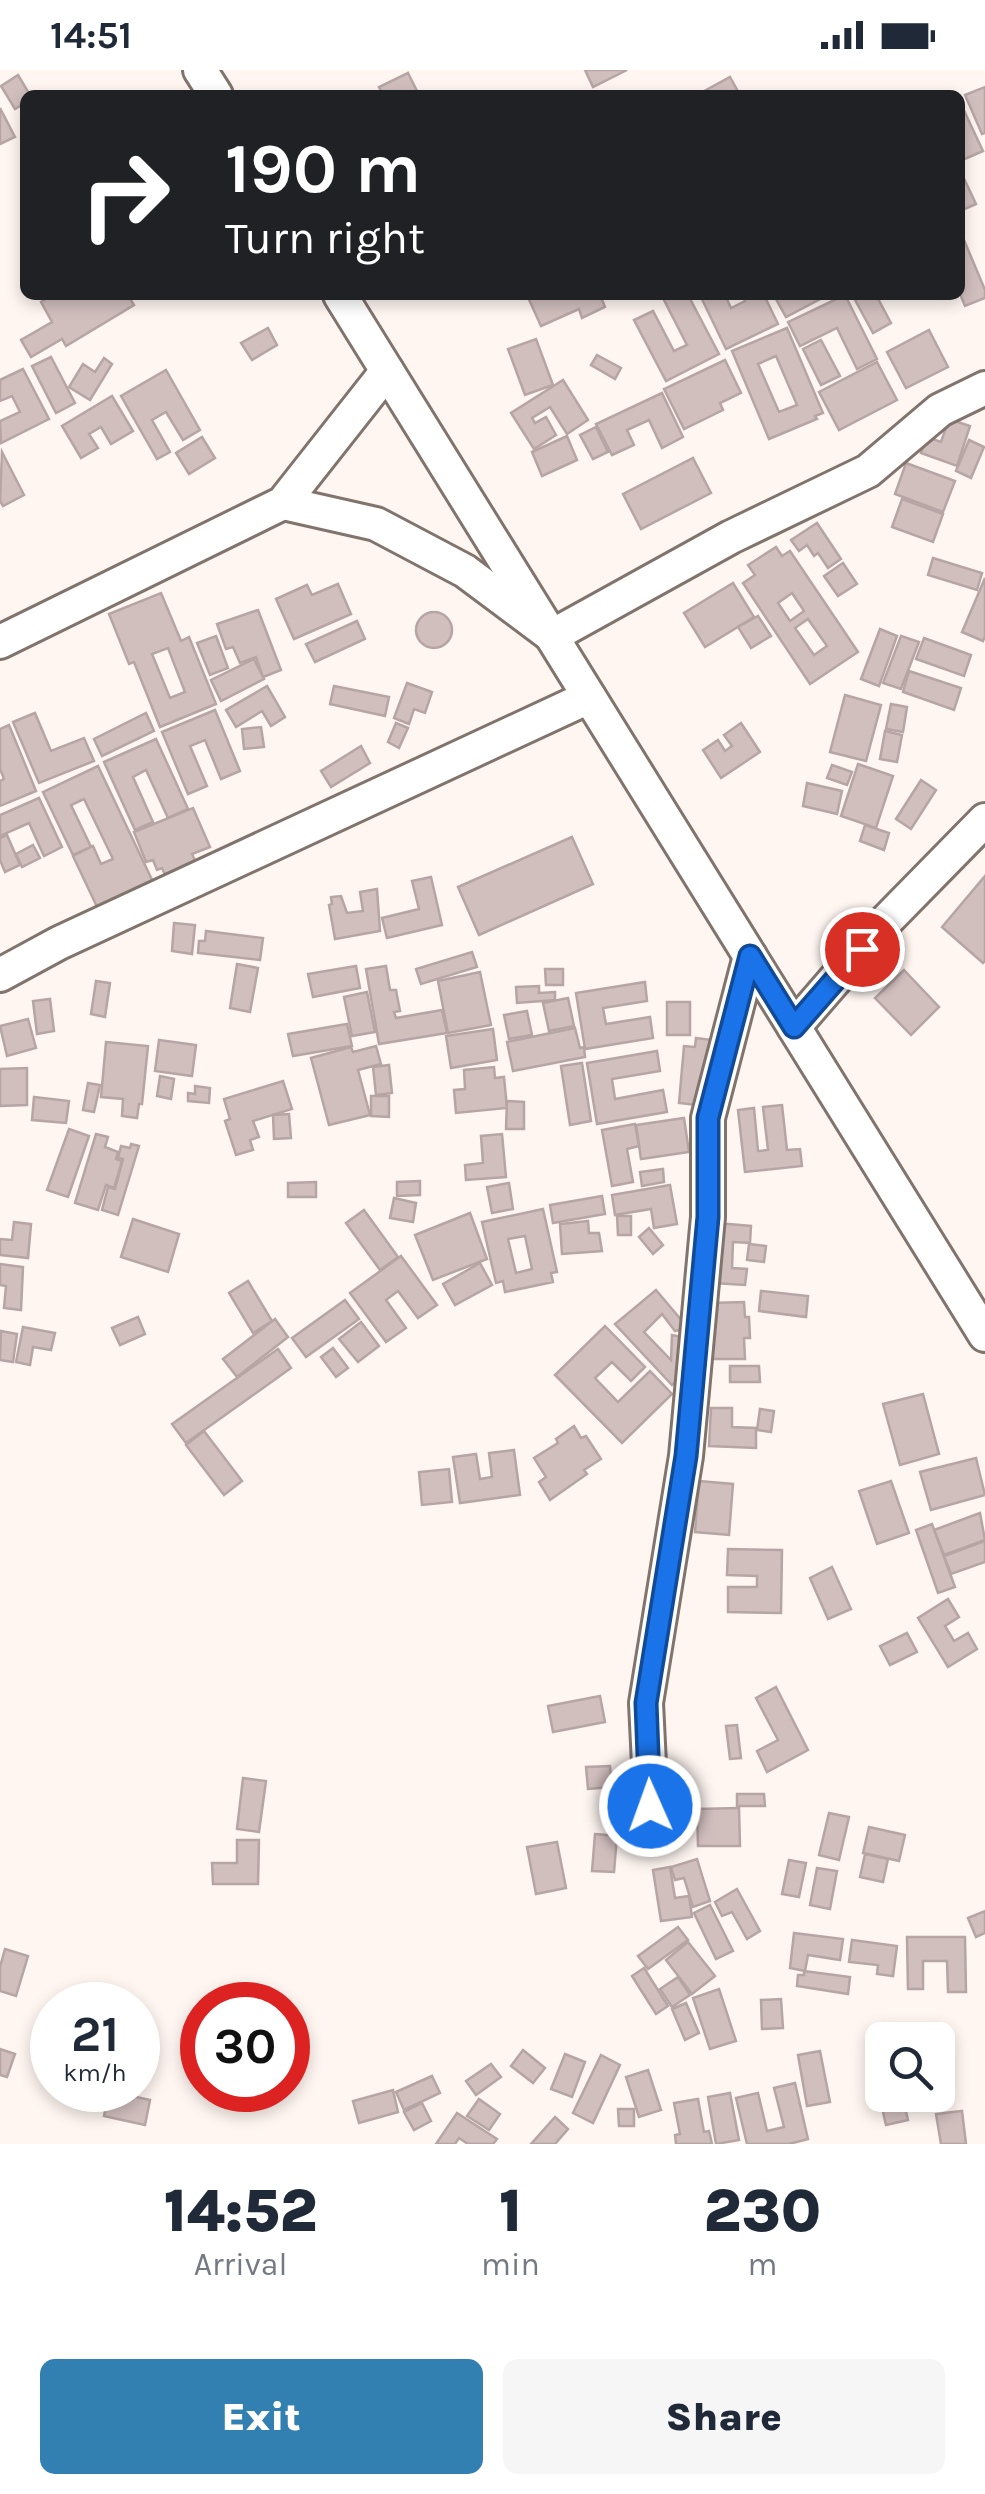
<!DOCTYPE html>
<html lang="en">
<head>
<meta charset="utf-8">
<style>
	body { margin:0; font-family:Karla,sans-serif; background:#f6f6f7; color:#1f2937; height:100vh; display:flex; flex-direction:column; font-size:38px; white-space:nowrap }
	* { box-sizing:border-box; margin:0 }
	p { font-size:32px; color:#747a83 }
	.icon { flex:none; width:55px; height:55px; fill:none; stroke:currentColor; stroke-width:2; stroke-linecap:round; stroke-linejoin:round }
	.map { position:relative; height:2074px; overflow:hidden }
	.side { display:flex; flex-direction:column; background:#fff; flex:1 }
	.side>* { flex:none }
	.top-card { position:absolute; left:20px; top:20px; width:945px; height:210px; border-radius:15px; box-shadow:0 5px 15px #0003; background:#202124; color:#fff; overflow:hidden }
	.buttons { position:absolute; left:865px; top:1952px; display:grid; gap:20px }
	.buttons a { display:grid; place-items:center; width:90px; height:90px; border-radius:15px; background:#fff; box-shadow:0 5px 15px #0003; font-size:50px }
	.speed { position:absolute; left:30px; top:1912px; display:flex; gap:20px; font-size:50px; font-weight:700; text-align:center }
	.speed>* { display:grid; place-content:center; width:130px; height:130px; border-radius:50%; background:#fff; box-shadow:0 5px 15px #0003; line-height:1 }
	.speed small { font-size:25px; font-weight:400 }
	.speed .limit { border:15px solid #d22; background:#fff; color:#111 }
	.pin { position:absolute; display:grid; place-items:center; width:85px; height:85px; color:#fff; margin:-42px; border:5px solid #fff; border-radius:50%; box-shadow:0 2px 10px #0007 }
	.me { position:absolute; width:110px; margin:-55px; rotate:358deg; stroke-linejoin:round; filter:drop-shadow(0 0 8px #0008) }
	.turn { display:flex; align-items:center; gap:35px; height:210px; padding:0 40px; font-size:45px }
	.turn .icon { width:130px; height:130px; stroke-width:2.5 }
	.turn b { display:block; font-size:70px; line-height:85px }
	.eta { display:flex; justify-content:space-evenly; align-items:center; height:170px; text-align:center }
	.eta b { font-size:60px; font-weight:800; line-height:70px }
	.action { display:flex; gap:20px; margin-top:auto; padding:20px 40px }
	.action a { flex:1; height:115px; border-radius:15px; background:#327fb1; color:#fff; font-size:40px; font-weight:800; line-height:115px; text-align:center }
	.action a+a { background:#f6f6f7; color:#1f2937 }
	.status { display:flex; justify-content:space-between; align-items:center; height:70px; padding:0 50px; background:#fff; direction:ltr }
	.status svg { height:28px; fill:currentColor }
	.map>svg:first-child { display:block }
</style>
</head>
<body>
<div class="status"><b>14:51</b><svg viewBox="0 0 49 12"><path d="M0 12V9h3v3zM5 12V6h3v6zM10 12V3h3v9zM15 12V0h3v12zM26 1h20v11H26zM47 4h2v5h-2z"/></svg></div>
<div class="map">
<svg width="985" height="2074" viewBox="0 0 985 2074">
	<rect width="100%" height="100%" fill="#fff6f1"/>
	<!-- building -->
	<g fill="#d1bfbe" stroke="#b6a5a4" stroke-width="2.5" fill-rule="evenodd">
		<polygon points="585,0 627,0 593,17"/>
		<polygon points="408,3 419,25 383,25 379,17"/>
		<polygon points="18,5 30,25 25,25 25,33 15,39 1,16"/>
		<polygon points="730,7 740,25 697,25"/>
		<polygon points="985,17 985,63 982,64 965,25"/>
		<polygon points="960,32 983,81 960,91"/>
		<polygon points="0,38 15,67 0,74"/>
		<polygon points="960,100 976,134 960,141"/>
		<polygon points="964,170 985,220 985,228 965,236 960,224 960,171"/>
		<polygon points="52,225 128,225 134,235 66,276 62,269 31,287 21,270 52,252 41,232"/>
		<polygon points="527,225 600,225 605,237 582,248 579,239 541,256"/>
		<polygon points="674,225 688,225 719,284 666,311 634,250 653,241 674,281 687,275 664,230"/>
		<polygon points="700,225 725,225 731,238 745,231 742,225 764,225 778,254 726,279"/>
		<polygon points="784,225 828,225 786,247 776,229"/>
		<polygon points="845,225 877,289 857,299 837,258 800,276 788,252"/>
		<polygon points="859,225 876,225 891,253 873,263 854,228"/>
		<polygon points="268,258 277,275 252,290 241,273"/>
		<path d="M787,258L823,343L815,346L817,349L769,369L732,281ZM776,286L797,335L779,342L758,294Z"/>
		<polygon points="929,260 948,297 906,318 887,282"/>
		<polygon points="536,269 553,315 525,325 508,279"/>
		<polygon points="821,270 840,306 821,315 803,279"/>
		<polygon points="597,285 621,298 615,309 591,295"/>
		<polygon points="51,287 75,333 56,343 32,296"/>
		<polygon points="104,288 112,294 90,330 69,317 83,294 95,302"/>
		<polygon points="725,290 741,323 720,333 723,340 684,359 664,319"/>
		<polygon points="877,292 897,330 839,360 819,322"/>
		<polygon points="23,299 49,349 1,373 0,351 20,342 12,326 0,331 0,310"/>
		<polygon points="166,300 200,360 183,370 166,342 152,350 170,382 157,389 121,326"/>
		<polygon points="563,310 588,350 567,364 550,337 532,348 535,353 546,347 556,365 534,379 511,343"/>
		<polygon points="662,323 683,367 662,378 649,350 627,360 634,375 612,385 596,354"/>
		<polygon points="112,326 133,361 111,374 101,357 89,364 98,378 81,388 62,356"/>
		<polygon points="949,349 970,356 957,396 921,383 927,367 941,372"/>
		<polygon points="596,357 608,382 593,389 580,365"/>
		<polygon points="567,366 577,390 542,406 532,382"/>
		<polygon points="202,367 215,388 189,404 176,383"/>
		<polygon points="969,370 984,377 971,408 956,401"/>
		<polygon points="2,382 24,425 3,436 0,431"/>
		<polygon points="693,388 711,423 641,459 623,424"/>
		<polygon points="906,393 955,411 943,442 895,424"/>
		<polygon points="902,429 943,444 933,472 892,457"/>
		<polygon points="817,453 841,489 828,498 818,483 814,486 807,475 799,481 791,470"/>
		<path d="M776,477L782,486L790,481L858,582L810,614L743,513L755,505L748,495ZM792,523L804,541L790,551L778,533ZM808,549L827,576L814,585L795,558Z"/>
		<polygon points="933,488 982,503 977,520 928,505"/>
		<polygon points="843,493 857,514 838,526 824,506"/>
		<polygon points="985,508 985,566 983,571 962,562"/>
		<polygon points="733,513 754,547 705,577 684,543"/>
		<polygon points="338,514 351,544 294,569 276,529 307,515 312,525"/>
		<path d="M161,523L181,571L189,567L216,634L160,657L134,592L129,594L109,544ZM168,578L185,622L170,628L152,584Z"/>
		<polygon points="258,540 281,600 263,607 256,587 240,593 233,577 226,579 217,554"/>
		<circle cx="434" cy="560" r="18"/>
		<polygon points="758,546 771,566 751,578 738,557"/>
		<polygon points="357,551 365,569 315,592 306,574"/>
		<polygon points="880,559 897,566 879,616 861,609"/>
		<polygon points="216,566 228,598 210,605 197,573"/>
		<polygon points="901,566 919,572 901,619 883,613"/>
		<polygon points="924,568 971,585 964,606 916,589"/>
		<polygon points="254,589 264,609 221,631 211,610"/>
		<polygon points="909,601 961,618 954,640 903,622"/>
		<polygon points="407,613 432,622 425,643 414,639 409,654 394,648"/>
		<polygon points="267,616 285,647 271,656 262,641 236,657 226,640"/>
		<polygon points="334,616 389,627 385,646 330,634"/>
		<polygon points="845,625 881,635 866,691 830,682"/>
		<polygon points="891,634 907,637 903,662 886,659"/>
		<polygon points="215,640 240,701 221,709 205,670 190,676 207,716 188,724 162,662"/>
		<polygon points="35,643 51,681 84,668 94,691 39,713 13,652"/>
		<polygon points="146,643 154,661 102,686 94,669"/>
		<polygon points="396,653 408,658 399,678 388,672"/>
		<polygon points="741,653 760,682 721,708 703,680 718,670 725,681 732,676 724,665"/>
		<polygon points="9,655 36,721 0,736 0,711 4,709 0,699 0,659"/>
		<polygon points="261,657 264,677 244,679 242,659"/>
		<polygon points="885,661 902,665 897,692 880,689"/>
		<polygon points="156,669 188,739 168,748 146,700 133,707 153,752 135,760 104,692"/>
		<polygon points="361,676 370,693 331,717 321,701"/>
		<polygon points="858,694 893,706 876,758 841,746"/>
		<polygon points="832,695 852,702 847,715 827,708"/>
		<polygon points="98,696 154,814 99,841 73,786 93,776 101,794 113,789 84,729 71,735 91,777 73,785 43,722"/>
		<polygon points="921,710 936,720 911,759 896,749"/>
		<polygon points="807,713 842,721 837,744 803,736"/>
		<polygon points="39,728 62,777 44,786 29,753 0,766 0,745"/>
		<polygon points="193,738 210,777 192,784 197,795 166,807 162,798 157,800 153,790 146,792 134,762"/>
		<polygon points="865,755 889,763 884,780 860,771"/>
		<polygon points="7,765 20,795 5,802 0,790 0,768"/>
		<polygon points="572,767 593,814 479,865 458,817"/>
		<polygon points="33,775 40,788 22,797 16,784"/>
		<polygon points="985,806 985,891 983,893 942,857"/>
		<polygon points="431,807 442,855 387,868 382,848 419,839 412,811"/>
		<polygon points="377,819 380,861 335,869 329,835 332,834 331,827 341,826 347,843 363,841 360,822"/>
		<polygon points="174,853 195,855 192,884 172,881"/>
		<polygon points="206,861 263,868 260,890 198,883 199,871 205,871"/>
		<polygon points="472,882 477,897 421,914 416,899"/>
		<polygon points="237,894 258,898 250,942 230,938"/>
		<polygon points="356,896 360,918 313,927 308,904"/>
		<polygon points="386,896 390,920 396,920 400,941 394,942 396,948 442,940 447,963 379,974 366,899"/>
		<polygon points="545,899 563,899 563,915 546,915"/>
		<polygon points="904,900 939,937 911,965 875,928"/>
		<polygon points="480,902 491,955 448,963 438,911"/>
		<polygon points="96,911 110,913 105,947 91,944"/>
		<polygon points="645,912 647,931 603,938 606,954 650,947 653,968 585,979 576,923"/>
		<polygon points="539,916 539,923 555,922 555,930 517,933 516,917"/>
		<polygon points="367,922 375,962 352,966 344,927"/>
		<polygon points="568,928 574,956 549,961 543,933"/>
		<polygon points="50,929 54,961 37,964 33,931"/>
		<rect x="667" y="932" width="23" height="33"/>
		<polygon points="527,941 532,965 509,969 504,945"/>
		<polygon points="28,949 36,978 7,986 0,956"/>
		<polygon points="347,954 352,976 293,986 288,964"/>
		<polygon points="575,958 580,978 584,977 585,987 513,1001 507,972"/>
		<polygon points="493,959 497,990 451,998 446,966"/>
		<polygon points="696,968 712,970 706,1036 679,1033 684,976 695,977"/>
		<polygon points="159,970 196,975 192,1006 155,1001"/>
		<polygon points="106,972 148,976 142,1034 139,1034 137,1048 122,1046 123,1029 101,1027"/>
		<polygon points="376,976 381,994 358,1000 370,1045 329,1055 311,988 351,977 353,982"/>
		<polygon points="657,981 660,1001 612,1009 615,1029 663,1020 667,1042 597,1054 587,993"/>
		<polygon points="582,993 591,1051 570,1055 561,996"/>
		<polygon points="389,995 392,1023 376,1025 373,997"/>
		<polygon points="494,997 495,1008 504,1007 507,1038 456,1043 454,1020 465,1019 464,1000"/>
		<polygon points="27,998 27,1035 0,1036 0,999"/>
		<polygon points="160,1006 174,1009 171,1029 157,1026"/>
		<polygon points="283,1011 292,1039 253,1051 259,1067 250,1070 253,1080 236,1085 225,1051 230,1049 224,1029"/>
		<polygon points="88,1013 100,1015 94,1042 83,1040"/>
		<polygon points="195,1016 210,1018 209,1033 188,1031 188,1023 195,1024"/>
		<polygon points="371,1026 389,1026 389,1047 371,1046"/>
		<polygon points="34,1027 69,1031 66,1053 32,1050"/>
		<polygon points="507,1031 524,1032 524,1059 506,1059"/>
		<polygon points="782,1035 787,1080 800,1079 802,1096 745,1102 738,1040 754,1038 758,1081 768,1080 763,1037"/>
		<polygon points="289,1044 291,1068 274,1069 273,1045"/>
		<polygon points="684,1048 689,1082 641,1089 636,1055"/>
		<polygon points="635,1054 639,1076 627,1079 633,1112 612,1116 602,1060"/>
		<polygon points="69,1059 89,1066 68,1127 47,1120"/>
		<polygon points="96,1064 108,1067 105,1077 118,1082 116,1089 122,1091 114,1118 106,1115 98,1140 75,1133"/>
		<polygon points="502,1064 506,1107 466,1110 465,1095 483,1093 481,1066"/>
		<polygon points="131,1074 139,1076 118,1145 102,1140 108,1117 115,1119 123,1089 118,1088 121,1076 130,1078"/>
		<polygon points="663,1099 664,1112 642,1116 640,1102"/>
		<polygon points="420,1111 420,1125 397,1126 397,1112"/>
		<polygon points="316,1112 316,1127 288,1127 288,1113"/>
		<polygon points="509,1113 513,1139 492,1143 487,1117"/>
		<polygon points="670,1115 677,1154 654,1158 651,1139 615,1145 612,1125"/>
		<polygon points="602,1126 605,1144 553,1153 550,1135"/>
		<polygon points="394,1128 416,1133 413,1152 390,1148"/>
		<path d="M543,1139L557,1202L551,1203L553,1212L505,1222L503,1211L496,1213L482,1152ZM525,1166L532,1199L516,1203L508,1169Z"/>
		<polygon points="364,1140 398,1187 380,1200 346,1153"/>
		<polygon points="470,1143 487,1189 433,1210 415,1165"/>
		<polygon points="617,1146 631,1146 631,1165 618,1165"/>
		<polygon points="133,1149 179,1164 168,1202 121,1187"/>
		<polygon points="588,1151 589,1163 599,1163 602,1181 562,1184 560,1154"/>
		<polygon points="14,1152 31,1154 28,1188 0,1185 0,1169 12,1170"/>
		<polygon points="717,1153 751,1156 750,1173 733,1172 732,1198 747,1199 745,1215 714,1213"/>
		<polygon points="649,1158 663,1175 653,1184 639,1167"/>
		<polygon points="749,1174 766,1176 764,1192 747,1190"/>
		<polygon points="401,1186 437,1235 418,1248 398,1221 386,1230 406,1258 386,1272 350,1223"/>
		<polygon points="480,1193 492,1215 455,1235 443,1214"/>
		<polygon points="0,1194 23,1197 21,1240 4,1238 6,1216 0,1215"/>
		<polygon points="248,1211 272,1251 253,1263 229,1223"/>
		<polygon points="656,1220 688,1258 675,1261 662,1244 644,1262 671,1290 672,1265 687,1268 685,1304 672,1315 615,1254"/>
		<polygon points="761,1221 808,1226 806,1247 759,1241"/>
		<polygon points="345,1230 359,1249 306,1287 292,1268"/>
		<polygon points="744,1232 745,1247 749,1247 750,1268 744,1268 745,1289 713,1289 711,1233"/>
		<polygon points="138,1247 145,1264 120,1275 112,1258"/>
		<polygon points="275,1249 288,1267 237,1307 223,1289"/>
		<polygon points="361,1252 379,1276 358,1292 339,1269"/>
		<polygon points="605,1256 645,1297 631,1311 612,1292 595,1308 618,1332 650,1301 672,1324 622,1373 555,1305"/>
		<polygon points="23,1257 55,1263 51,1280 33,1277 30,1295 16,1292"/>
		<polygon points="1,1261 17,1264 13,1292 0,1290"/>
		<polygon points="333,1278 348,1298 336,1307 321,1287"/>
		<polygon points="278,1279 291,1298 186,1373 172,1354"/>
		<polygon points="730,1296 759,1296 760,1312 730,1312"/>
		<polygon points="923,1324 939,1384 900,1395 883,1334"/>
		<polygon points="711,1338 732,1338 732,1357 756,1358 756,1378 709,1376"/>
		<polygon points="760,1339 774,1341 771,1362 757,1360"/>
		<polygon points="574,1356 581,1368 586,1366 601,1389 584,1400 587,1404 550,1430 539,1412 546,1407 534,1388 558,1373 556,1369"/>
		<polygon points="204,1361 242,1411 224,1425 186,1375"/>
		<polygon points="514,1380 520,1425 460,1433 453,1387 476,1384 480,1409 492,1407 489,1383"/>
		<polygon points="976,1388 985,1425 931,1440 920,1402"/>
		<polygon points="449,1399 452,1432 422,1435 419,1402"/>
		<polygon points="699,1411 733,1414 729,1465 695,1462"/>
		<polygon points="891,1411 909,1463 877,1474 859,1421"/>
		<polygon points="980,1443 985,1470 944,1485 934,1460"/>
		<polygon points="932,1454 955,1517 938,1523 916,1460"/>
		<polygon points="985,1471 985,1492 951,1504 944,1486"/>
		<polygon points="728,1479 782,1480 781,1543 728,1542 728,1517 757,1517 757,1506 727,1505"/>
		<polygon points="832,1497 851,1539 828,1549 810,1508"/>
		<polygon points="948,1529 959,1547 945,1556 954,1571 968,1563 977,1579 948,1597 918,1548"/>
		<polygon points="907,1563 917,1582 890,1595 880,1576"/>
		<polygon points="776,1617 808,1680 767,1702 757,1681 778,1670 756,1628"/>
		<polygon points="600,1626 605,1652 553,1662 548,1636"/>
		<polygon points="737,1655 741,1688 730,1689 726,1656"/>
		<polygon points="610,1696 612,1717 588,1719 586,1697"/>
		<polygon points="243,1708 266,1711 259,1762 237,1759"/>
		<polygon points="737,1724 764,1724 765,1736 737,1736"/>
		<polygon points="739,1738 740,1776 698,1776 697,1739"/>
		<polygon points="829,1743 849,1747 839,1790 819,1785"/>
		<polygon points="869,1757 905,1765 899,1791 863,1783"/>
		<polygon points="595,1764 617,1766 614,1802 592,1801"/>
		<polygon points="237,1770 259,1770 258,1814 213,1814 212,1793 237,1793"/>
		<polygon points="557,1772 566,1818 536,1824 527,1777"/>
		<polygon points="865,1784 888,1789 883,1812 860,1807"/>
		<polygon points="697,1789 710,1831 693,1837 684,1808 675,1810 671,1797"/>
		<polygon points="789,1790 806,1793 799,1827 782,1824"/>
		<polygon points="670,1797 675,1828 689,1826 692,1847 661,1851 653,1800"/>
		<polygon points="817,1798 837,1801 830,1839 810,1835"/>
		<polygon points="737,1819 760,1861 747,1869 732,1842 722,1846 715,1832"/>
		<polygon points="710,1835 733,1881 716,1889 694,1843"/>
		<polygon points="985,1841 985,1863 976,1867 968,1848"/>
		<polygon points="678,1857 688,1870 648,1899 638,1886"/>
		<polygon points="794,1863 843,1869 840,1890 808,1885 805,1901 790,1898"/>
		<polygon points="907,1867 965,1867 966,1922 948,1922 947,1891 923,1891 923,1919 908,1919"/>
		<polygon points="852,1870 897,1876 893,1906 877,1904 878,1895 849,1892"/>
		<polygon points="688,1872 715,1906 692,1924 666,1890"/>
		<polygon points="5,1879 28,1886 16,1926 0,1921 0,1897"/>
		<polygon points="644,1898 668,1936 656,1944 632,1906"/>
		<polygon points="804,1901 850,1907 848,1924 797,1916 798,1905 804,1905"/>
		<polygon points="678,1907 690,1925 672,1937 660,1919"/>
		<polygon points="719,1919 736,1971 710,1979 693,1928"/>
		<polygon points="781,1929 783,1958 762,1959 761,1930"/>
		<polygon points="686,1933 699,1963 685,1970 672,1939"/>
		<polygon points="0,1979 15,1984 7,2007 0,2005"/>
		<polygon points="523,1980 545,1998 533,2013 511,1996"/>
		<polygon points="820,1981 830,2032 807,2036 798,1985"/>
		<polygon points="565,1984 585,1992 572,2027 551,2019"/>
		<polygon points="601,1985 620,1995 593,2053 573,2043"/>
		<polygon points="491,1994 501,2007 476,2025 466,2011"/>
		<polygon points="648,2000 661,2040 639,2047 626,2007"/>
		<polygon points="882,2001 882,2025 902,2025 908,2050 886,2055 874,2003"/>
		<polygon points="432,2006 440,2023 404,2040 396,2022"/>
		<polygon points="795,2013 808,2069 789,2074 747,2074 736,2028 758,2023 767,2061 784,2057 774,2018"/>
		<polygon points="393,2020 398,2042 359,2053 353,2031"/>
		<polygon points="109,2021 150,2030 145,2055 104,2046"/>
		<polygon points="730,2023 739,2070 716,2074 708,2027"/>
		<polygon points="479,2029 500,2044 489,2060 467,2046"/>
		<polygon points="698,2029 704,2062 709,2061 712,2074 676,2074 675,2065 680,2064 674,2033"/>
		<polygon points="422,2033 431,2051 414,2060 404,2042"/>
		<polygon points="618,2039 634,2039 634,2056 619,2056"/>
		<polygon points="962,2041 966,2074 941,2074 936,2044"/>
		<polygon points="457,2043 497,2069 493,2074 468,2074 459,2068 455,2074 436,2074"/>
		<polygon points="555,2047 568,2059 555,2074 531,2074"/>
	</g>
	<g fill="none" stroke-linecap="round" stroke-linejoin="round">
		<!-- street casing -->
		<g stroke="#81746c" stroke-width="38">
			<g id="street">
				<polyline points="200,0 216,25"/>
				<polyline points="340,225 985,1265"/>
				<polyline points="283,433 376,454 465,501 552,566 731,467 868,401 940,340 985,318"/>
				<polyline points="0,572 283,433 387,301"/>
				<polyline points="0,905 59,873 589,627"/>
				<polyline points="794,957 884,853 985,750"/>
				<polyline points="651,1735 646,1633 686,1386 708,1147 708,1048 750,886"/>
			</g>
		</g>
		<!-- street -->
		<use href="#street" stroke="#fff" stroke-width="32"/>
	</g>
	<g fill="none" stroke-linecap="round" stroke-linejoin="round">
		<!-- route casing -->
		<g stroke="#114b97" stroke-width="25">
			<polyline id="route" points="650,1736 646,1633 686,1386 708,1147 708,1048 750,886 794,957 862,879"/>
		</g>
		<!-- route -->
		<use href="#route" stroke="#1a73e8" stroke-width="18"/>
	</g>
</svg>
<div class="buttons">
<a><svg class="icon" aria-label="search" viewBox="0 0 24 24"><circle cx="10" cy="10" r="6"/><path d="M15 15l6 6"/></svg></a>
</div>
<div class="speed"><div>21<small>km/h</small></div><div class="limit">30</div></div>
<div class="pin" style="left:862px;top:879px;background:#d93025"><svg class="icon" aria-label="arrive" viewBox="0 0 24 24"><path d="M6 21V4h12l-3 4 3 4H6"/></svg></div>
<svg class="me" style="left:650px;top:1736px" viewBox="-20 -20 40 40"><circle r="17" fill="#1a73e8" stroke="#fff" stroke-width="3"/><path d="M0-11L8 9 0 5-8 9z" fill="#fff"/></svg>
<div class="top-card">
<div class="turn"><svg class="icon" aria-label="right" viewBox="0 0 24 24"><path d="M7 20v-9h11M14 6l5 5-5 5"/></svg><div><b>190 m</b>Turn right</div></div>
</div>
</div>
<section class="side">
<div class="eta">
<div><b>14:52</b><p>Arrival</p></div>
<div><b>1</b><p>min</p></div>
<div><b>230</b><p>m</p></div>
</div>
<div class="action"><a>Exit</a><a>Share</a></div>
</section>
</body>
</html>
